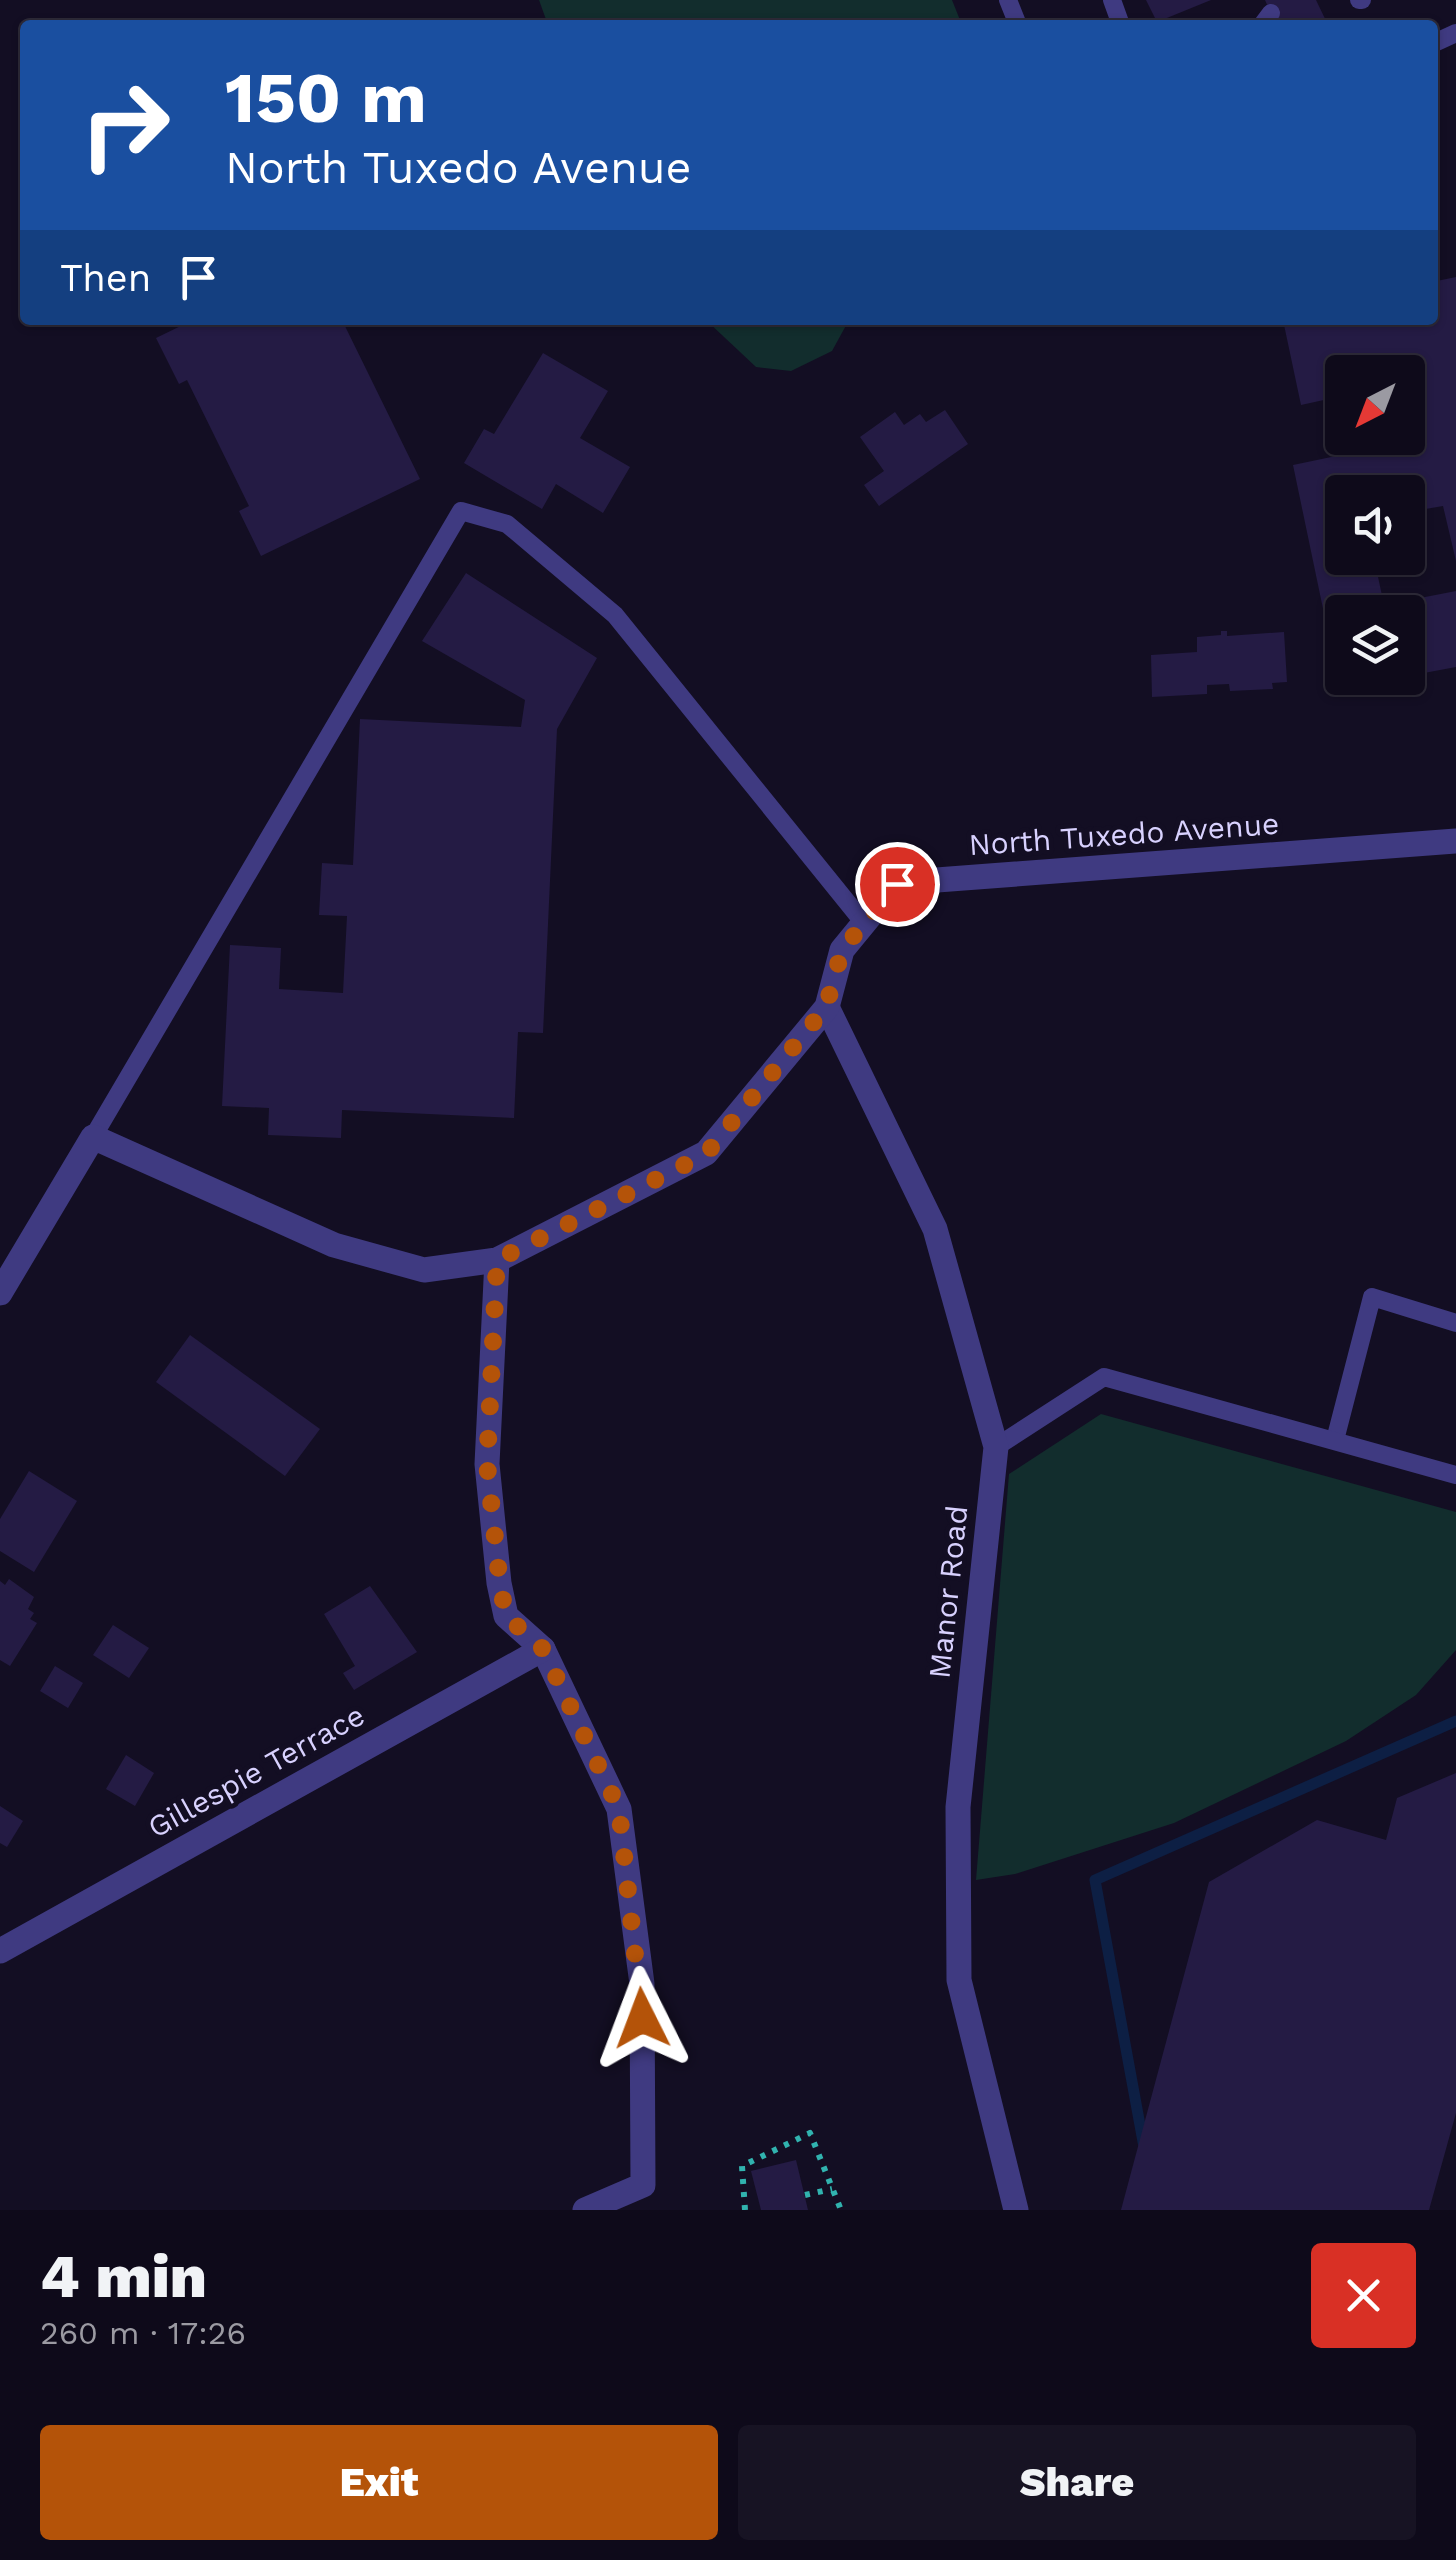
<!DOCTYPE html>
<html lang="en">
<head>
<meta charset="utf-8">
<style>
	body { margin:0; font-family:"Work Sans",sans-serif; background:#171323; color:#f1f3f6; height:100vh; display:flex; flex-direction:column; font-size:38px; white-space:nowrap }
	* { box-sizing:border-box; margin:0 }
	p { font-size:32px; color:#9b9aa2 }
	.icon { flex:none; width:55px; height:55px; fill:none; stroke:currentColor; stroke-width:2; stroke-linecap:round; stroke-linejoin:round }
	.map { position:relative; height:2210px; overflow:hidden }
	.drawer { display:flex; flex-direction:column; background:#0e0a1a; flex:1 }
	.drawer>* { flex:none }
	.guide { position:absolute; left:20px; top:20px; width:1418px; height:305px; border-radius:10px; box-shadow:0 2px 8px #0004,0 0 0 2px #2e2b39; background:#1a4fa0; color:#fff; overflow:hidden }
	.needle { width:65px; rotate:222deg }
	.tools { position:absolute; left:1325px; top:355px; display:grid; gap:20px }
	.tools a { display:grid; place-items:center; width:100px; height:100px; border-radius:10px; background:#0e0a1a; box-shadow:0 2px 8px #0004,0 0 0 2px #2e2b39; font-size:50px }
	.pin { position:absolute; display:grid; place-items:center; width:85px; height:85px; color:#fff; margin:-42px; border:5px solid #fff; border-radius:50%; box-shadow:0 2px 10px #0007 }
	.me { position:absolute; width:110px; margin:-55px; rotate:357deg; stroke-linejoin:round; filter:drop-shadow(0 0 8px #0008) }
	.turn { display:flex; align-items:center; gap:35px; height:210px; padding:0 40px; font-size:45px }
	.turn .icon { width:130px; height:130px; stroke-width:2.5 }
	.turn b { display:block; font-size:70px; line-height:85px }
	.then { display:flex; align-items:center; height:95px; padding:0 40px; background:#0003; gap:20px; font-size:38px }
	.round { display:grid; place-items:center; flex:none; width:105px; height:105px; border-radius:10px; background:#171323 }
	.summary { display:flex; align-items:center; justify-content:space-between; height:170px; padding:0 40px }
	h1 { font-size:60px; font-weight:800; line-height:75px }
	.cta { display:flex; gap:20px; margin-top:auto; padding:20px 40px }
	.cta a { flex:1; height:115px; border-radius:10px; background:#b45309; color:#fff; font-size:40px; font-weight:800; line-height:115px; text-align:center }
	.cta a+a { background:#171323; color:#f1f3f6 }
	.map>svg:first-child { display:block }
</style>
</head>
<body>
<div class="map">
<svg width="1456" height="2210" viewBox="0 0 1456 2210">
	<rect width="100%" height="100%" fill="#130e23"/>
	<!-- green -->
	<g fill="#122d2d">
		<polygon points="539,0 952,0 962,25 548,25"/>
		<polygon points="706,320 849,320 832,351 791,371 756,367"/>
		<polygon points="1101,1414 1456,1512 1456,1650 1416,1695 1346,1741 1174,1823 1015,1874 976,1880 1009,1474"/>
	</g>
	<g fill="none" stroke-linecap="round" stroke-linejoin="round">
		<!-- stream -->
		<polyline stroke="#0d1f44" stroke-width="11" points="1144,2147 1095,1880 1456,1721"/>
	</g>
	<!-- building -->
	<g fill="#241b44">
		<polygon points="1146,0 1211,0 1157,22"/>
		<polygon points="1265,0 1316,0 1328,25 1276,25"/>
		<polygon points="1456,277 1456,561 1443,506 1408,512 1408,492 1342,492 1342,558 1374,558 1384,605 1456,591 1456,667 1408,676 1408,612 1342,612 1342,678 1394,679 1340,690 1293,465 1408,441 1408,372 1342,372 1342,396 1301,405 1283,320 1432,320 1432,282"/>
		<polygon points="193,320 342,320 420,479 261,556 239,511 249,506 187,380 179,384 156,338"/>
		<polygon points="543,353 608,391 580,438 630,467 603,513 556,484 542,509 464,463 484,429 494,434"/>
		<polygon points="945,410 968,444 879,506 864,485 884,471 860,437 895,412 904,425 920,414 926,422"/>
		<polygon points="466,573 597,658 557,729 543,1033 518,1032 514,1118 342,1110 341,1138 268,1135 269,1108 222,1106 230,945 281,948 279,989 343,993 347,916 319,915 322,863 353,865 360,719 521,727 525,700 422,641"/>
		<polygon points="1221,631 1227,631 1227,636 1284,632 1287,682 1272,683 1273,689 1230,691 1229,684 1207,685 1207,694 1152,697 1151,655 1197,652 1197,637 1221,635"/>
		<polygon points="190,1335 320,1429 285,1476 156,1382"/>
		<polygon points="29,1471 77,1501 34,1572 0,1551 0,1519"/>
		<polygon points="9,1579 34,1597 28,1609 34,1613 30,1619 37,1623 10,1666 0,1660 0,1581 5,1585"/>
		<polygon points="370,1586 417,1652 354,1690 343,1673 355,1666 324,1614"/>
		<polygon points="113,1625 149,1648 129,1678 93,1655"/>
		<polygon points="55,1666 83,1683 68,1708 40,1691"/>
		<polygon points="126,1755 154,1773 135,1806 106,1789"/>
		<polygon points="1456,1773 1456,2113 1429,2210 1121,2210 1209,1882 1317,1820 1386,1840 1397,1798"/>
		<polygon points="0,1806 23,1821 7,1847 0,1843"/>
		<polygon points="796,2160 808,2210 761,2210 751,2171"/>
	</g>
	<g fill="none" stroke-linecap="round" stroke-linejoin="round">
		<!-- path -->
		<g stroke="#31b3af" stroke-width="6" stroke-dasharray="5 8" stroke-linecap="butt">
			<polyline points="805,2195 832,2189"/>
			<polyline points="745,2210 742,2166 810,2133 841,2210"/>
		</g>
		<!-- lane -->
		<g stroke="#3f3a81" stroke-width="18">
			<polyline points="1008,0 1018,25"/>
			<polyline points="1112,0 1121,25"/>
			<polyline points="1359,0 1362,0"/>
			<polyline points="1262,25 1271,13"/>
			<polyline points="1432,44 1456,33"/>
			<polyline points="93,1137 461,511 507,524 615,615 864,923"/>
			<polyline points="1335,1440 1372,1297 1456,1323"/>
			<polyline points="996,1447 1104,1377 1456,1475"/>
		</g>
		<!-- street -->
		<g stroke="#3f3a81" stroke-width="25">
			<polyline points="827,1007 935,1229 996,1447 958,1807 959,1980 1016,2210"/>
			<polyline points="497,1260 487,1464 499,1583 506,1616 543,1649 619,1809 642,1984 643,2185 585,2210"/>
			<polyline points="0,1293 93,1137 334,1245 424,1270 497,1260 706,1153 827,1007 842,950 897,883 1456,841"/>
			<polyline points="0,1951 543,1649"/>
		</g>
	</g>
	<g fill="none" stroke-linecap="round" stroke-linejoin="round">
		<!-- route -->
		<polyline stroke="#b45309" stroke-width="18" stroke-dasharray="0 32.4" points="642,2018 619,1809 543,1649 506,1616 500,1584 487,1464 497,1260 706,1154 826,1007 842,950 897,884"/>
	</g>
	<g text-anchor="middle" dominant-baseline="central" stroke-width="10" stroke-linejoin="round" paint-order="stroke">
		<!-- street labels -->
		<g font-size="30" fill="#d8d1fe" stroke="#130e23">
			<text transform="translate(1124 834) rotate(-4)">North Tuxedo Avenue</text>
			<text transform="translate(948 1592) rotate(-84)">Manor Road</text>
			<text transform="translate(256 1771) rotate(-29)">Gillespie Terrace</text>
		</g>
	</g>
</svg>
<div class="tools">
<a><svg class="needle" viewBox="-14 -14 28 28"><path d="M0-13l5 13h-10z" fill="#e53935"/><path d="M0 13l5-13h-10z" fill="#9b9aa2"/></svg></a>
<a><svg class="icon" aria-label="sound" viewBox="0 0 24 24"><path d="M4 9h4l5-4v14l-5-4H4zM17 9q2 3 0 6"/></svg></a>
<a><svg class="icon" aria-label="layers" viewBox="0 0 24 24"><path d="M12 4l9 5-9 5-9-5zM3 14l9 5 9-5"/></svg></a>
</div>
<div class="pin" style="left:897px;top:884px;background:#d93025"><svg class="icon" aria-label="arrive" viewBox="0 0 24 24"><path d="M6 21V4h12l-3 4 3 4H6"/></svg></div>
<svg class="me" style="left:642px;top:2018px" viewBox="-20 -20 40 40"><path d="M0-17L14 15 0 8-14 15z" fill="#b45309" stroke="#fff" stroke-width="4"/></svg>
<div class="guide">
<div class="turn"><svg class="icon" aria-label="right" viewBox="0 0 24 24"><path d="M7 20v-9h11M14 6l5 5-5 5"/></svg><div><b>150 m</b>North Tuxedo Avenue</div></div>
<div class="then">Then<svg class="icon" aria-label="arrive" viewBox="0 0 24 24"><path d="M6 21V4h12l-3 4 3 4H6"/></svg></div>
</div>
</div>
<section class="drawer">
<div class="summary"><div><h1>4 min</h1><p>260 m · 17:26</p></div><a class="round" style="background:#d93025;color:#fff"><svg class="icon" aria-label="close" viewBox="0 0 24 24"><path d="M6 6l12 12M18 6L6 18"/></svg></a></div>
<div class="cta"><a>Exit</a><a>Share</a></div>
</section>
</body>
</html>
